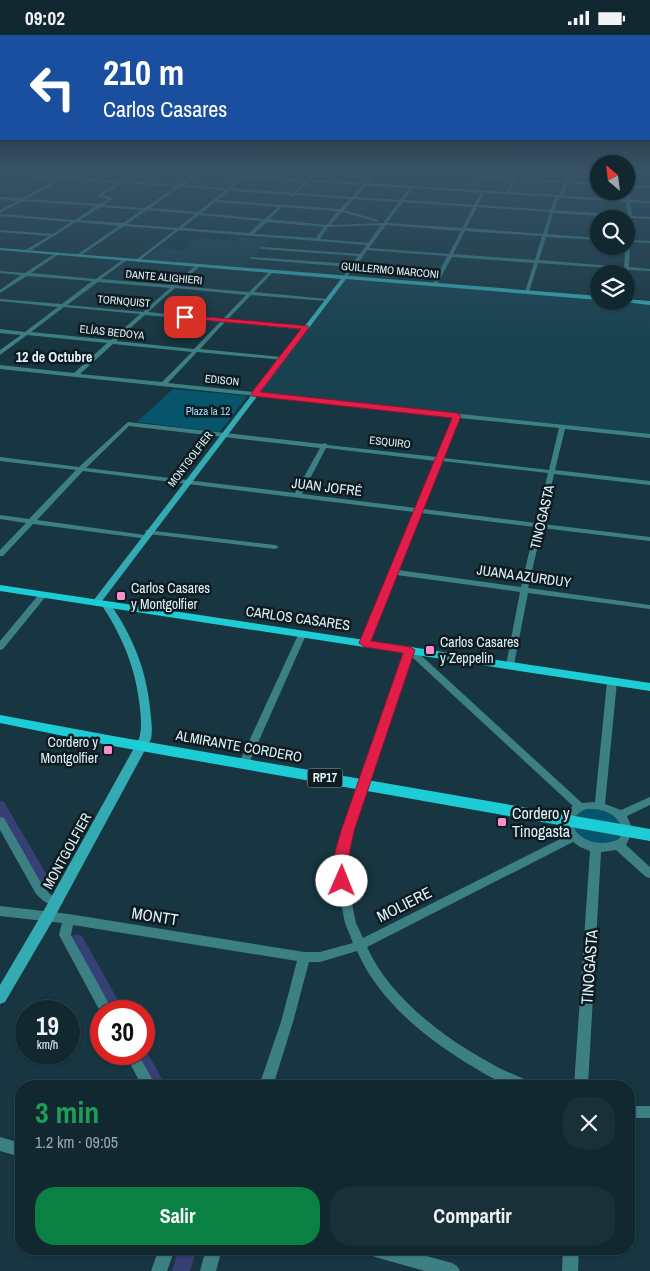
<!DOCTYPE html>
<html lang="es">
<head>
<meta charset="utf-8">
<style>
	body { margin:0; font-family:"Archivo Narrow",sans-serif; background:#1a3039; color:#f1f3f6; height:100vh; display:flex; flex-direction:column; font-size:19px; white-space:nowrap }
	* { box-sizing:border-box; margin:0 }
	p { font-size:16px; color:#9ca6ab }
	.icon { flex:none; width:28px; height:28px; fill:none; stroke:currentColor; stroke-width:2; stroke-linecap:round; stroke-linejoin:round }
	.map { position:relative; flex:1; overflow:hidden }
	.details { position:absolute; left:15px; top:1045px; width:620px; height:175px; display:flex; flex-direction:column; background:#112831; border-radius:20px; box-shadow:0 1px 4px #0004,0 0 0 1px #30444d }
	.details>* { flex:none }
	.hud { position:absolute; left:0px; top:0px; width:650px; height:105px; box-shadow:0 1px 4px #0004,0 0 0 1px #30444d; background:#1a4fa0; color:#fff; overflow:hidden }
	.needle { width:32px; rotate:332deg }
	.fabs { position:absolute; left:590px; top:120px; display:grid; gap:10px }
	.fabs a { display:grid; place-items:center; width:45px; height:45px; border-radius:50%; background:#112831; box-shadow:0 1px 4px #0004,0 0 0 1px #30444d; font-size:25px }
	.speed { position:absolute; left:15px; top:965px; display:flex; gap:10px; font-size:25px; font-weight:700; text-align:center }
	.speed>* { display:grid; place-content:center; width:65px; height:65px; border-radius:50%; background:#112831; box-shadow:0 1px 4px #0004,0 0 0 1px #30444d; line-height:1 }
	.speed small { font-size:12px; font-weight:400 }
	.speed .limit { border:8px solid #d22; background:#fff; color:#111 }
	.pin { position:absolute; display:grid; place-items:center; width:42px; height:42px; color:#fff; margin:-21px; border-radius:10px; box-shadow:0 2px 8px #0006 }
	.me { position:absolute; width:55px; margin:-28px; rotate:1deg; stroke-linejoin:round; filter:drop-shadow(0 0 4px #0008) }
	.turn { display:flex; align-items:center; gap:18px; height:105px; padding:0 20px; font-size:22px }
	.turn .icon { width:65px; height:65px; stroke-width:2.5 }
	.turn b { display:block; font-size:35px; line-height:42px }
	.round { display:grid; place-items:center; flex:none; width:52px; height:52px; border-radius:20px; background:#1a3039 }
	.summary { display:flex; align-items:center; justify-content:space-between; height:85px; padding:0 20px }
	h1 { font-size:30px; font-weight:700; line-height:38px; color:#1e9e55 }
	.cta { display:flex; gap:10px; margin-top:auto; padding:10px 20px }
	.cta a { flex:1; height:58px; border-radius:20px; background:#0b8043; color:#fff; font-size:20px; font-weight:700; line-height:58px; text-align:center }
	.cta a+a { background:#1a3039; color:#f1f3f6 }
	.status { display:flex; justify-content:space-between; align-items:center; height:35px; padding:0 25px; background:#112831; direction:ltr }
	.status svg { height:14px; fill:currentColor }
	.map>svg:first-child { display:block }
</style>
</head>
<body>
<div class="status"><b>09:02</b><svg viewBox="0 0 49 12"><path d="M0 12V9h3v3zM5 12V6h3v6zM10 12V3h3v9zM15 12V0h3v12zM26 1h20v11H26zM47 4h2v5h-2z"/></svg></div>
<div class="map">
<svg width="650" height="1236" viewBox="0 0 650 1236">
	<rect width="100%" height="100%" fill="#173641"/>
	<!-- built -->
	<g fill="#18424f">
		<polygon points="240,202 272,204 242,232 146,224 159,214 186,215 190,212 185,211 193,205 201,205 203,203 236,206"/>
		<polygon points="345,242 599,263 599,266 650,268 650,401 255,359"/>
	</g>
	<!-- green -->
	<g fill="#06556c">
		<polygon points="173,354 247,361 220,397 137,387"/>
		<polygon points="588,772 612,777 624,793 572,784 575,779"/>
		<path d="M572,788L624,797L616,807C599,810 577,809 572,788Z"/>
	</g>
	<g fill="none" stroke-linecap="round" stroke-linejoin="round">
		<!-- canal -->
		<g fill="#364075" fill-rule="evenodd">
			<polygon points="0,766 4,767 51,847 52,851 51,855 46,856 41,855 0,781"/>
			<polygon points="77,899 82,901 124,976 110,976 70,905 72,901"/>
			<polygon points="144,1014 145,1014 166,1051 150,1051 133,1019 144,1019"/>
			<polygon points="179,1214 197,1214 190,1236 172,1236"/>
		</g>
		<!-- street -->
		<g fill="#3d8084" fill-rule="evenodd">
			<path d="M70,137H75L66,142L120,146L134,137H139L125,146L178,150L196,137L244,141L247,139L249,140L248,141L307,145L315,137H319L311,145L364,148L374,137H378L368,148L507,157L512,145L404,137L513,143L515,137H519L516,143L565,146L567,137H571L568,146L599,148V150L567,148L564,161L626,164V144L628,145V150L650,151V153L629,152L630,165L650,166V168L630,167L632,181L650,182V184L632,183L631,205L650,206V208L630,207L629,232L650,234V236L629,235L628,239L626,240V239H624V234L538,228L529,257L527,258L525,257L534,228L452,222L437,249L435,250L433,249L447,221L367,215L356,232L345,243L343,242L350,232L252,224L250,223L252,222L352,229L358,221L262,214L260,213L262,212L360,219L367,210L179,195L139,226L137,224L175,195L124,191L80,221L78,219L119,191L76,187L28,217L26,215L49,201L0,197V195L53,199L71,187L0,181V179L75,185L96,171L23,166L0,178V175L18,166L0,164V162L22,163L58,144L3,140L2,138L61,142ZM197,140L241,143L228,153L183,150ZM245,143L305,147L293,158L232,153ZM63,144L117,148L98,160V162L108,164L99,169L27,164ZM515,145L564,148L560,159L559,160L510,157ZM309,147L362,150L352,162L297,158ZM122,148L175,152L145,173L104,170L114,163L103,160ZM366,151L409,153L400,165L356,162ZM180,152L225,155L198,177L150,173ZM413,153L481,158L474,170L404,165ZM230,156L291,160L290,161L292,162L295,160L350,164L340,174L218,165ZM484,158L555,162L550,175L478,170ZM560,163L626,167L628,180L554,175L558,164ZM354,164L399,167L383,188L330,190L342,177L378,187V185L344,175ZM215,167L278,172L265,184L202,178ZM403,167L473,172L462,193L387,188ZM101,172L142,175L123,188L80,185ZM282,172L338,176L326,190L269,184ZM477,172L550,177L543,199L466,193ZM147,175L195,179L178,193L127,189ZM553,178L628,183L624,232L539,225L546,202L599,205V203L547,199ZM199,180L262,186L249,198L182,193ZM267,187L324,192L316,203L254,199ZM381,190L368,208L320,204L328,192ZM386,190L461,196L449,219L369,213ZM465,196L542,201L535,225L453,219Z"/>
			<polygon points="631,137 650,137 650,139 633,138"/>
			<path d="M57,217L59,219L31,238L96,244L125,223L127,225L101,244L172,250L198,229L200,231L178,251L249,257L271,235L273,236V237L254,257L327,264L329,265L327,266L251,260L228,284L306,291L309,293L306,295L225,287L200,314L281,322L283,323V325L197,317L168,348L650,399V403L565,394L555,435L650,446V450L554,439L543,489L650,502V506L542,493L528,553L650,570V574L528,558L514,630L510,633L506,630L520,557L397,540L369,608L365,611L361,608L414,477L83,436L37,485L145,500H148L149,502L148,504L33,489L3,521H0V515L26,488L0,484V480L29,484L76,435L0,426V422L79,432L128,387L322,409L325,408L328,410L437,422L454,382L0,334V330L74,338L107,308L27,300L0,320V315L21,300L0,298V294L25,297L58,272L0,266V264L62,269L92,246L27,241L0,258V255L21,240L0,238V236L25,238ZM98,247L170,253L143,277L67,270ZM175,253L246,260L223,284L148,277ZM64,272L140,279L111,305L31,297ZM145,280L220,287L194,314L116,306ZM113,309L192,317L162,347L80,339ZM459,383L559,393L549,435L443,423ZM129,391L320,413L295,458L86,433ZM326,413L436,426L416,473L302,459ZM442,426L548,438L536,488L423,474ZM421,478L535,492L521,552L398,535Z"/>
			<polygon points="146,495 275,510 279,512 275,514 149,499 145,497"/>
			<polygon points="40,558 43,558 47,560 3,614 0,615 0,606"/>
			<polygon points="302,597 306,600 249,728 248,730 240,730 239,728 298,600"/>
			<path d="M410,612L413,613L582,768L595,767L607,647L612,644L617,647L605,769L621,775L650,762V770L627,781L633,796L626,810L650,832V843L646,842L616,815L601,817L588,1051H574L590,816L580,812L573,807L367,912C390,963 444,1003 492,1029C504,1036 518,1041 531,1047L533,1051C526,1051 519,1052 513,1051C503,1050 485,1039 475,1033C428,1005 380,968 357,916L320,927H309L293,987L273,1051H259L281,987L297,926L73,890L71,900L113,976H101V978L59,900L62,888L0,881V871L69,879L304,917H320L353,908L345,888L337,849L340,806L406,615ZM412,622L573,771C561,779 562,789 568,800L363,903L356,888L348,849L350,806ZM586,774C603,773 618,778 623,796L619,804C588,819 554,787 586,774Z"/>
			<path d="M0,782L4,783L44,853L51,860L61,863L63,866L61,869C51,873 43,866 36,859L0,795Z"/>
			<polygon points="125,1019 138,1019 156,1051 142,1051"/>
			<rect x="629" y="1071" width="21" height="12"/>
			<polygon points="0,1102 21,1108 21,1122 0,1116"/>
			<polygon points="159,1214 175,1214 167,1236 151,1236"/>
			<polygon points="206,1214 222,1214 216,1236 200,1236"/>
			<polygon points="367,1214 401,1214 452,1228 457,1231 460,1236 425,1236 375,1222 370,1219"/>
			<polygon points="563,1214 579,1214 578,1236 562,1236"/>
		</g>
		<!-- secondary -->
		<g fill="#34abb2" fill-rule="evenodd">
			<polygon points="4,137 9,137 0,142 0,139"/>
			<polygon points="0,213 599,261 599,265 346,244 99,570 96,571 91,568 93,566 341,244 0,215"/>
			<polygon points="626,264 650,266 650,270 624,267"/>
			<path d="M106,566L109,567C132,600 146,633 150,673C151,684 153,694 151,704L53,885L5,967L0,969V950L43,877L139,704C142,694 141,684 140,673C136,634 123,602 101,569Z"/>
		</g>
		<!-- primary -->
		<g fill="#1dcdd6" fill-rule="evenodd">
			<polygon points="0,550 650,648 650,656 0,556"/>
			<polygon points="0,680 113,701 650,794 650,806 113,711 0,688"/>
		</g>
	</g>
	<!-- sky -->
	<linearGradient id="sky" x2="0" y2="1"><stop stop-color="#0d1e24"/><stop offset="0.44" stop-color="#365265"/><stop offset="1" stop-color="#365265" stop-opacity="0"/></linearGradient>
	<rect width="650" height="310" fill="url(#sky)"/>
	<!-- route -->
	<path fill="#e11d48" stroke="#92132f" d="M185,280L308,291V294L260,357L457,378L461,381L371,606L410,612L415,615L354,796L348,825L349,846L347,850L342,852L336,850C328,835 337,811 341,796L403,618L365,612L359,608L452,383L252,361V357L301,294L182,283L181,282Z"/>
	<!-- markers -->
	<g fill="#f98fca" stroke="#0e1b21" stroke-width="2">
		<rect x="116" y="556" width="10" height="10" rx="2.5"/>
		<rect x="425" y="610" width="10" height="10" rx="2.5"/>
		<rect x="103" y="710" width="10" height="10" rx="2.5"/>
		<rect x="497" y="782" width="10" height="10" rx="2.5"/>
	</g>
	<g text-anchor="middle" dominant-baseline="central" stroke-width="5" stroke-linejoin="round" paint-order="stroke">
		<!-- far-street labels -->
		<g font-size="11" fill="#e1f3fa" stroke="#0e1b21">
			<text transform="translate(390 235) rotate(5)">GUILLERMO MARCONI</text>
			<text transform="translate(164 242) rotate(5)">DANTE ALIGHIERI</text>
			<text transform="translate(124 266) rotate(5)">TORNQUIST</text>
			<text transform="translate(112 297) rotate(6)">ELÍAS BEDOYA</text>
			<text transform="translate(222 345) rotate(6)">EDISON</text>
			<text transform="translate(390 407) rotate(6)">ESQUIRO</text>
			<text transform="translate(190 424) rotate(-53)">MONTGOLFIER</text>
		</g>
		<!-- far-park labels -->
		<g font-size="11" fill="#9fdef7" stroke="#0e1b21">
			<text x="208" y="376">Plaza la 12</text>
		</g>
		<!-- shield labels -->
		<rect fill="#0e1b21" stroke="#a2b2b9" stroke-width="1" x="307.5" y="733.5" width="35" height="19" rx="4"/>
		<g font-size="12" font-weight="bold" fill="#e1f3fa">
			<text x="325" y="743">RP17</text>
		</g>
		<!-- far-quarter labels -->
		<g font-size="14" font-weight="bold" fill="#e1f3fa" stroke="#0e1b21">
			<text x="54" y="322">12 de Octubre</text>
		</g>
		<!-- street labels -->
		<g font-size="14" fill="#e1f3fa" stroke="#0e1b21">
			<text transform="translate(327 452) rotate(7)">JUAN JOFRÉ</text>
			<text transform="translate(542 482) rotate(-77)">TINOGASTA</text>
			<text transform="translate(524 541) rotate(8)">JUANA AZURDUY</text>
			<text transform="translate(298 583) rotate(8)">CARLOS CASARES</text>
			<text transform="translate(239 711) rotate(10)">ALMIRANTE CORDERO</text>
			<text transform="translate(67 816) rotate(-61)">MONTGOLFIER</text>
		</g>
		<!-- poi labels -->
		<g font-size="14" fill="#e1f3fa" stroke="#0e1b21" text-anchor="start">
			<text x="131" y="553">Carlos Casares<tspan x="131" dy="16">y Montgolfier</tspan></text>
			<text x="440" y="607">Carlos Casares<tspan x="440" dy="16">y Zeppelin</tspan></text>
			<text x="98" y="707" text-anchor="end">Cordero y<tspan x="98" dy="16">Montgolfier</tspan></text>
		</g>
		<!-- near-poi labels -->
		<g font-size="16" fill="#e1f3fa" stroke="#0e1b21" text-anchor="start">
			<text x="512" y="778">Cordero y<tspan x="512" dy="18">Tinogasta</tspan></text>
		</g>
		<!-- near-street labels -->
		<g font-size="16" fill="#e1f3fa" stroke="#0e1b21">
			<text transform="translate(404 869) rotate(-27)">MOLIERE</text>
			<text transform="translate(155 881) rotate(9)">MONTT</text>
			<text transform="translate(589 932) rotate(-86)">TINOGASTA</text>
		</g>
	</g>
</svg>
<div class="fabs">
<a><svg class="needle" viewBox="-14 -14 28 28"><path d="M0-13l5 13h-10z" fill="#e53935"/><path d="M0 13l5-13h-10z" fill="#9ca6ab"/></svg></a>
<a><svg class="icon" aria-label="search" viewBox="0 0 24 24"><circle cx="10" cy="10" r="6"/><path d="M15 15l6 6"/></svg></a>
<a><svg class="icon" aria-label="layers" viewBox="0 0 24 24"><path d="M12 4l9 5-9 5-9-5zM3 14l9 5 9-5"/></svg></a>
</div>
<div class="speed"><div>19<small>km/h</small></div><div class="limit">30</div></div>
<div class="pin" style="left:185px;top:282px;background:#d93025"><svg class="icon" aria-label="arrive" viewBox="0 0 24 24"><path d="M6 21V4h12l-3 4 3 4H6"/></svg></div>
<svg class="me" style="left:342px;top:846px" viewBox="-20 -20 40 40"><circle r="19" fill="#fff"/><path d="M0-13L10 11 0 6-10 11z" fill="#e11d48"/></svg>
<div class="hud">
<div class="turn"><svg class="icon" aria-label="left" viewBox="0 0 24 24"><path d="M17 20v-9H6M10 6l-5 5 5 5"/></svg><div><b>210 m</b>Carlos Casares</div></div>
</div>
<section class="details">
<div class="summary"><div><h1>3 min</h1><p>1.2 km · 09:05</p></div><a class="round"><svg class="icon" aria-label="close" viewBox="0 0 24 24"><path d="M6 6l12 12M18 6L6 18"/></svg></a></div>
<div class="cta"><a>Salir</a><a>Compartir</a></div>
</section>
</div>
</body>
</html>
